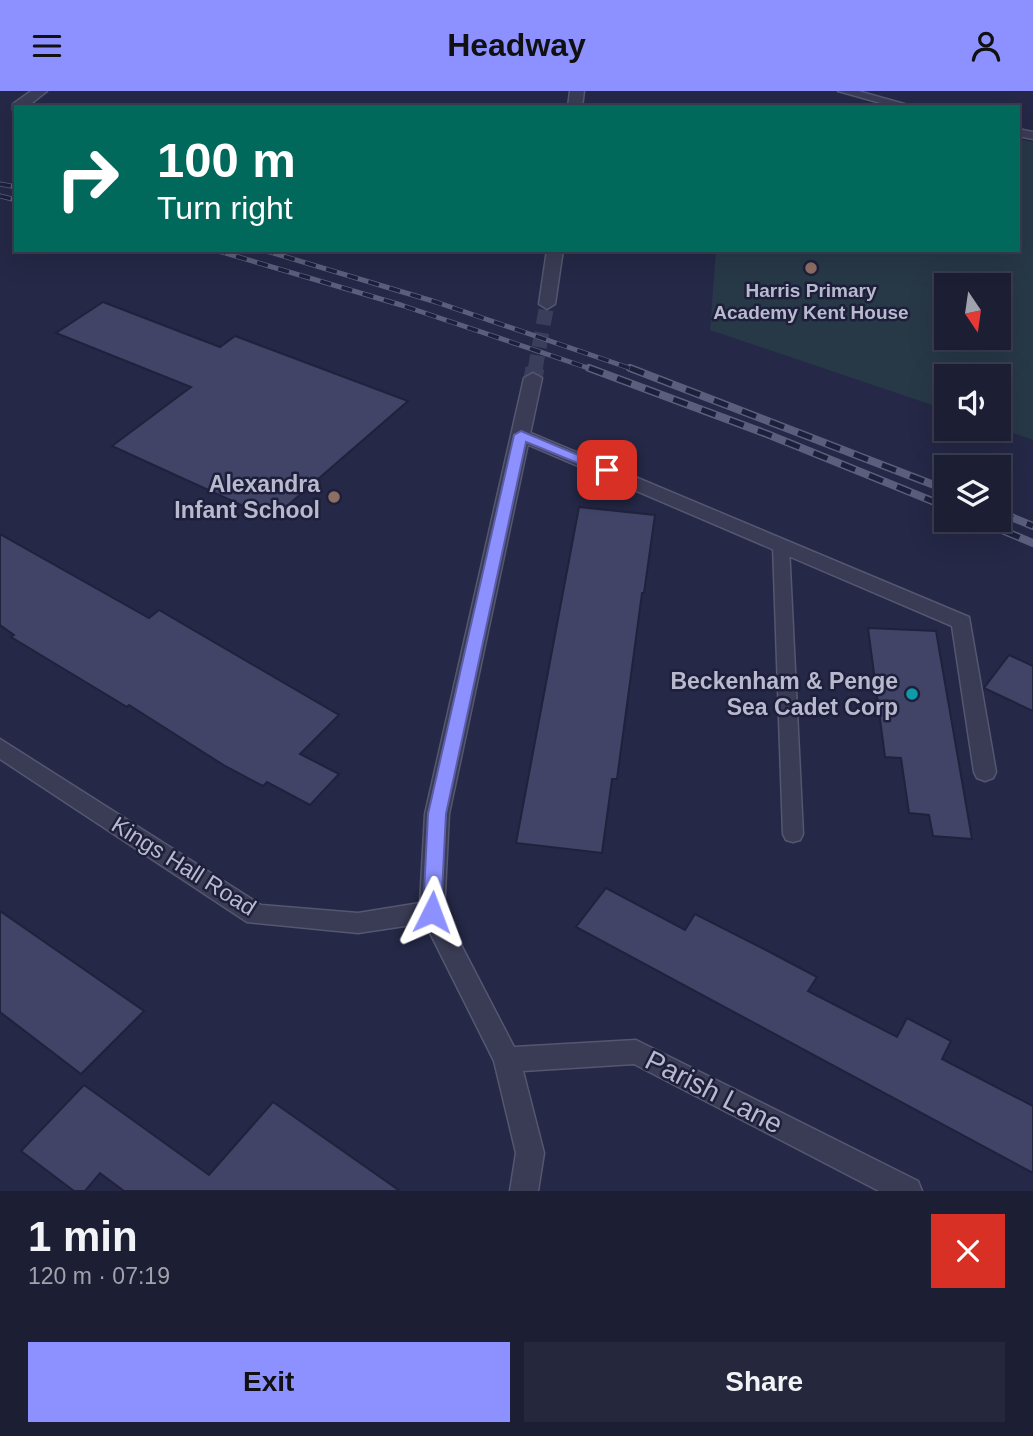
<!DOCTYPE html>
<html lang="en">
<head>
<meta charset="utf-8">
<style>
	body { margin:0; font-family:Arial,sans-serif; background:#25273c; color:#f1f3f6; height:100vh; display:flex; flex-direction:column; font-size:26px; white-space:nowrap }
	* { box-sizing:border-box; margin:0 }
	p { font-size:23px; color:#a0a2ac }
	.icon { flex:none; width:38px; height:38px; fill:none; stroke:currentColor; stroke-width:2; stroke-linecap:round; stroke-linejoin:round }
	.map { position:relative; height:1100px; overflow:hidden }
	.sheet { display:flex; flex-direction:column; background:#1c1e34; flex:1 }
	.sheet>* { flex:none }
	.banner { position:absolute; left:14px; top:14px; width:1006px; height:147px; border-radius:0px; box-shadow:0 7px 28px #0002,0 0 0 2px #3a3c4f; background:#00695c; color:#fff; overflow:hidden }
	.needle { width:46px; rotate:167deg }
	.tools { position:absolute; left:934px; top:182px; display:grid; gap:14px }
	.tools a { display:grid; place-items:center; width:77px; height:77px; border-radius:0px; background:#1c1e34; box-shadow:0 7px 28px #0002,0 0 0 2px #3a3c4f; font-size:35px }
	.pin { position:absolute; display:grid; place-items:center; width:60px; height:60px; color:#fff; margin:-30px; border-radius:14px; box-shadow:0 4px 10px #0006 }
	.me { position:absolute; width:77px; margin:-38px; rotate:3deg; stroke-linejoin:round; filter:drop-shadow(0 0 5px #0008) }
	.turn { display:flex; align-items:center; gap:24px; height:147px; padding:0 28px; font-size:32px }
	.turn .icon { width:91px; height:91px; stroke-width:2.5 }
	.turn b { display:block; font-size:49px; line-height:60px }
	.round { display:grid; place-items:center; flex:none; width:74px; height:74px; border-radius:0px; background:#25273c }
	.overview { display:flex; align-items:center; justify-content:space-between; height:119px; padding:0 28px }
	h1 { font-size:42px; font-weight:800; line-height:52px }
	.cta { display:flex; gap:14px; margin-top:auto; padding:14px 28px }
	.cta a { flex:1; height:80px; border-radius:0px; background:#8c91ff; color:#111; font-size:28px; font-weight:800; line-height:80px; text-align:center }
	.cta a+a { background:#25273c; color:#f1f3f6 }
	header { display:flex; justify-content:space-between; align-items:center; height:91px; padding:0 28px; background:#8c91ff; color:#111; font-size:32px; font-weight:800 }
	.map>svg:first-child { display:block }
</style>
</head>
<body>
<header><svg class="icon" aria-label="menu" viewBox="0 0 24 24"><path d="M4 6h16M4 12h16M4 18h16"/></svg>Headway<svg class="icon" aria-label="person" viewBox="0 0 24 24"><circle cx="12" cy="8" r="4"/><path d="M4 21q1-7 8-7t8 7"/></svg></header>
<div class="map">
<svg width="1033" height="1100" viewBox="0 0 1033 1100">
	<rect width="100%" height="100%" fill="#252846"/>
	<!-- green -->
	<path fill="#273847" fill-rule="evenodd" d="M1019,48L1033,51V349L999,337V285H947V319L710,239L716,159H1018ZM947,194H999V247H947Z"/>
	<!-- building -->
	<g fill="#414467" stroke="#20223d" stroke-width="2">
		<polygon points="103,211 220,256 235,245 408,310 272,428 112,355 191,296 56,242"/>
		<polygon points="579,416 655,424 644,502 642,502 617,688 612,688 602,762 516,752"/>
		<polygon points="0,443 149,527 159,519 339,624 300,663 339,683 310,714 267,691 263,695 225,675 129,614 127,616 11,546 14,544 0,534"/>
		<polygon points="868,537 936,540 972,748 933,745 929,724 909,722 901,667 885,666"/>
		<polygon points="1009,564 1033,575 1033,620 984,597"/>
		<polygon points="606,797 685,839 695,823 764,858 817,886 808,900 897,946 907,927 951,950 942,968 1033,1015 1033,1082 576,836"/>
		<polygon points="0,820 144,920 81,983 0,921"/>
		<polygon points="84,994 209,1084 273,1011 400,1100 124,1100 100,1082 85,1100 74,1100 21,1060"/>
	</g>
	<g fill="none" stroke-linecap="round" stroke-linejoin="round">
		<!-- tertiary-tunnel-far1 -->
		<polyline stroke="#3b3e5a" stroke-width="15" stroke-dasharray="15 8" stroke-linecap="butt" points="535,279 547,213"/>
		<!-- tertiary-tunnel -->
		<polyline stroke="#3b3e5a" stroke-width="19" stroke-dasharray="19 10" stroke-linecap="butt" points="533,287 535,277"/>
		<!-- service casing -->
		<g stroke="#555770" stroke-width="3">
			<g id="service">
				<polygon points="838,0 858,0 915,16 895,16"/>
				<polygon points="1018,38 1033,41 1033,48 1018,45"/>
				<polygon points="781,450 789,455 803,743 800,749 793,751 786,749 783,743 773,455"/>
			</g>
		</g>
		<!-- minor casing -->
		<g stroke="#555770" stroke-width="3">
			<g id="minor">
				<polygon points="31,0 47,0 27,16 16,16 13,19 13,13"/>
				<polygon points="521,338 969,526 996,681 993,687 985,690 977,687 974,681 952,535 515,348 512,344 515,340"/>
			</g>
		</g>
		<!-- tertiary casing -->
		<g stroke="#555770" stroke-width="3">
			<g id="tertiary">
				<polygon points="570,0 584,0 582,16 568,16"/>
				<polygon points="547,159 563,159 555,213 547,218 539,213"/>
				<polygon points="533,282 542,287 449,723 444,821 514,956 636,949 918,1090 922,1100 879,1100 634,973 523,980 544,1062 538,1100 510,1100 516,1062 494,970 425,832 358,842 247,831 0,668 0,648 261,814 358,822 420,812 425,723 524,287"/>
			</g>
		</g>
		<!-- service -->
		<use href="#service" fill="#3a3c55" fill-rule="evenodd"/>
		<!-- minor -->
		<use href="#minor" fill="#3a3c55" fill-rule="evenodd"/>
		<!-- tertiary -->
		<use href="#tertiary" fill="#3a3c55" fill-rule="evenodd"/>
		<!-- rail-far1 casing -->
		<g stroke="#5b5e7d" stroke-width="5">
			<g id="rail-far1">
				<polyline points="0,93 16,96"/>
				<polyline points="0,105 16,109"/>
				<polyline points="215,159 401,214 594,279"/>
				<polyline points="263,159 436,211 635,279"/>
			</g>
		</g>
		<!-- rail casing -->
		<g stroke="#5b5e7d" stroke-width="8">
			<g id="rail">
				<polyline points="589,277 767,343 947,416"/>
				<polyline points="630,277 947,399"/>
				<polyline points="999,421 1033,435"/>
				<polyline points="978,429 1033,452"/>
			</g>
		</g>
		<!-- rail-far1 -->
		<use href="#rail-far1" stroke="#1e203b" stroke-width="3.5" stroke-dasharray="11" stroke-linecap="butt"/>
		<!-- rail -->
		<use href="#rail" stroke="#1e203b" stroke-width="5" stroke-dasharray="15" stroke-linecap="butt"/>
	</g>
	<!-- route -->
	<polygon fill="#8c91ff" stroke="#5b5ea6" stroke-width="2" points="521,340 614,379 612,382 602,382 526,351 446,723 441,821 439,827 425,827 423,821 428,723 514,344"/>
	<!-- markers -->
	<g fill="#8d6e63" stroke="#1e203b" stroke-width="2.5">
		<circle cx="811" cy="177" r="7"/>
		<circle cx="334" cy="406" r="7"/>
	</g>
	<circle fill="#0f9aa8" stroke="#1e203b" stroke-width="2.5" cx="912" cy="603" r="7"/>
	<g text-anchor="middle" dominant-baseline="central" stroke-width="5" stroke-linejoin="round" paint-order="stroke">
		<!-- far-poi labels -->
		<g font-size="19" font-weight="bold" fill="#b8b9ce" stroke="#1e203b">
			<text x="811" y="199">Harris Primary<tspan x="811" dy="22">Academy Kent House</tspan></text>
		</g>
		<!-- poi labels -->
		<g font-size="23" font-weight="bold" fill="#b8b9ce" stroke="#1e203b" text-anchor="end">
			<text x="320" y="393">Alexandra<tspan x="320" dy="26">Infant School</tspan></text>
			<text x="898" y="590">Beckenham &amp; Penge<tspan x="898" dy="26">Sea Cadet Corp</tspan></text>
		</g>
		<!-- street labels -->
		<g font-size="23" fill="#b8b9ce" stroke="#1e203b">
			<text transform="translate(184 775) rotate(32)">Kings Hall Road</text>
		</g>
		<!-- near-street labels -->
		<g font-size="28" fill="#b8b9ce" stroke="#1e203b">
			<text transform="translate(714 1001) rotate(27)">Parish Lane</text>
		</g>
	</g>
</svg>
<div class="tools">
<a><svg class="needle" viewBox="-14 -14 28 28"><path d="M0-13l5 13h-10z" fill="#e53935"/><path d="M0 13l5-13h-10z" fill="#a0a2ac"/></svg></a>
<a><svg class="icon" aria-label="sound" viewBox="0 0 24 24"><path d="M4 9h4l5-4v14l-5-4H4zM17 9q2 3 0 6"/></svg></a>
<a><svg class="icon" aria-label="layers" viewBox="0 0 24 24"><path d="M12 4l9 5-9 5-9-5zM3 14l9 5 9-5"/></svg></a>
</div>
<div class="pin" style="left:607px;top:379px;background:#d93025"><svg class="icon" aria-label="arrive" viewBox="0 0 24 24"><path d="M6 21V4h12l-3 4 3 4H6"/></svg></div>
<svg class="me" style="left:432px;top:821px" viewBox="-20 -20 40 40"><path d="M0-17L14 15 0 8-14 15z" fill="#8c91ff" stroke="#fff" stroke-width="4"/></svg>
<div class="banner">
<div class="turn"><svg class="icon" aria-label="right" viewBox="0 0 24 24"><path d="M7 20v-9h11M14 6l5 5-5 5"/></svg><div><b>100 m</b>Turn right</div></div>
</div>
</div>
<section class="sheet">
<div class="overview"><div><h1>1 min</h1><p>120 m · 07:19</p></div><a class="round" style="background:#d93025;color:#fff"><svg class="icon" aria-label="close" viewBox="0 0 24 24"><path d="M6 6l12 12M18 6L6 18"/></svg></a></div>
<div class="cta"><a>Exit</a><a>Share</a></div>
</section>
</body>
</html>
